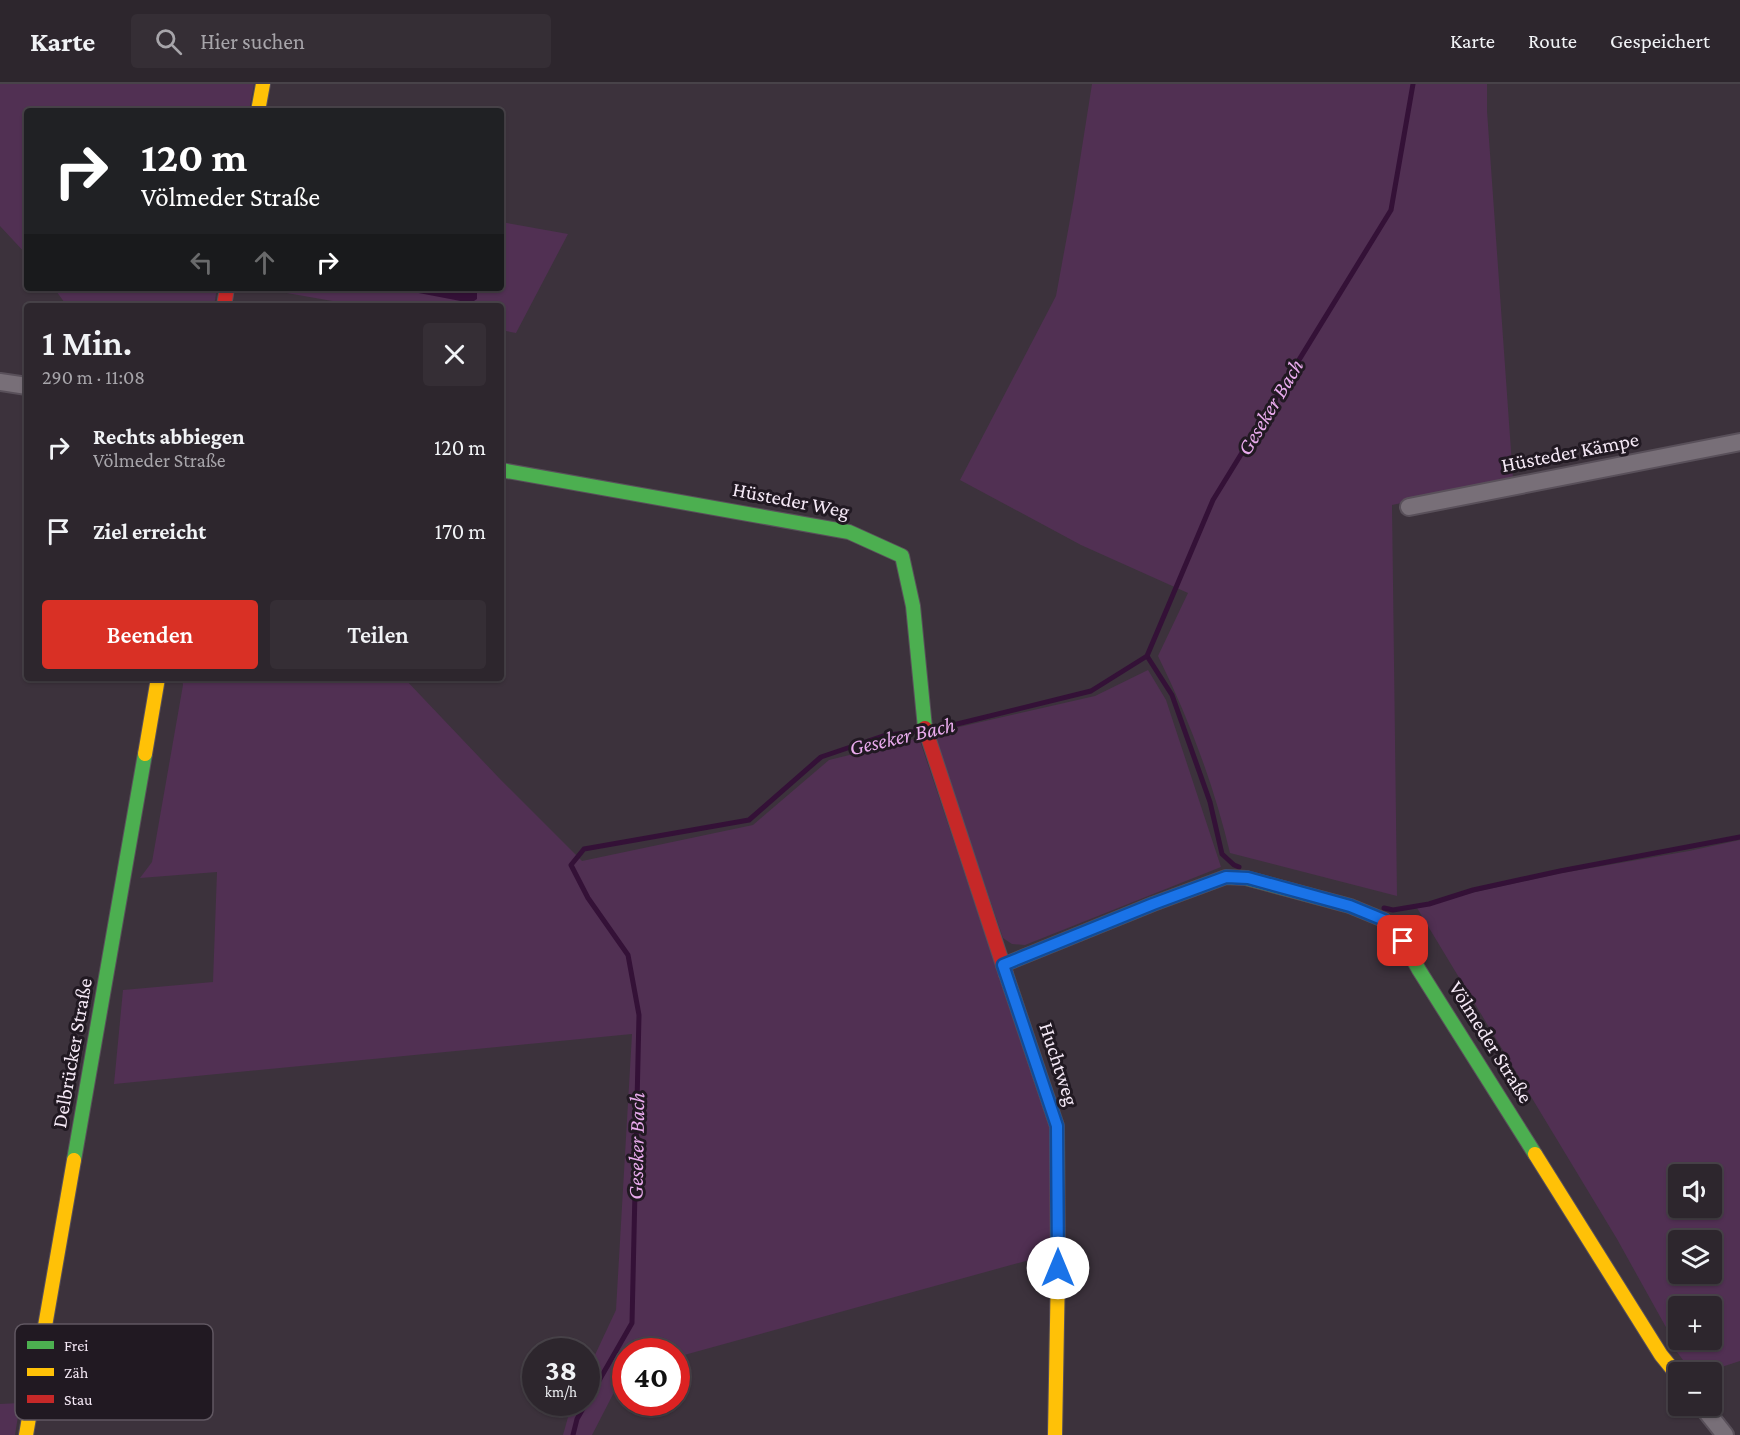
<!DOCTYPE html>
<html lang="de">
<head>
<meta charset="utf-8">
<style>
	body { margin:0; font-family:"Crimson Pro",serif; background:#352e35; color:#f1f3f6; height:100vh; display:flex; flex-direction:column; font-size:22px; white-space:nowrap }
	* { box-sizing:border-box; margin:0 }
	p { font-size:20px; color:#a7a5aa }
	.icon { flex:none; width:33px; height:33px; fill:none; stroke:currentColor; stroke-width:2; stroke-linecap:round; stroke-linejoin:round }
	.map { position:relative; flex:1; overflow:hidden }
	.panel { position:absolute; left:24px; top:219px; width:480px; height:378px; display:flex; flex-direction:column; background:#2d262d; border-radius:6px; box-shadow:0 2px 4px #0004,0 0 0 2px #484349 }
	.panel>* { flex:none }
	.banner { position:absolute; left:24px; top:24px; width:480px; height:183px; border-radius:6px; box-shadow:0 2px 4px #0004,0 0 0 2px #484349; background:#202124; color:#fff; overflow:hidden }
	.controls { position:absolute; left:1668px; top:1080px; display:grid; gap:12px }
	.controls a { display:grid; place-items:center; width:54px; height:54px; border-radius:6px; background:#2d262d; box-shadow:0 2px 4px #0004,0 0 0 2px #484349; font-size:30px }
	.speed { position:absolute; left:522px; top:1254px; display:flex; gap:12px; font-size:30px; font-weight:700; text-align:center }
	.speed>* { display:grid; place-content:center; width:78px; height:78px; border-radius:50%; background:#2d262d; box-shadow:0 2px 4px #0004,0 0 0 2px #484349; line-height:1 }
	.speed small { font-size:15px; font-weight:400 }
	.speed .limit { border:9px solid #d22; background:#fff; color:#111 }
	.pin { position:absolute; display:grid; place-items:center; width:51px; height:51px; color:#fff; margin:-26px; border-radius:12px; box-shadow:0 3px 9px #0006 }
	.me { position:absolute; width:66px; margin:-33px; rotate:0deg; stroke-linejoin:round; filter:drop-shadow(0 0 4px #0008) }
	.turn { display:flex; align-items:center; gap:21px; height:126px; padding:0 18px; font-size:27px }
	.turn .icon { width:78px; height:78px; stroke-width:2.5 }
	.turn b { display:block; font-size:42px; line-height:51px }
	.lanes { display:flex; align-items:center; height:57px; padding:0 18px; background:#0003; justify-content:center; gap:30px; direction:ltr }
	.lanes .off { opacity:.35 }
	.round { display:grid; place-items:center; flex:none; width:63px; height:63px; border-radius:6px; background:#352e35 }
	.headline { display:flex; align-items:center; justify-content:space-between; height:102px; padding:0 18px }
	h1 { font-size:36px; font-weight:600; line-height:45px }
	.primary-button { display:flex; gap:12px; margin-top:auto; padding:12px 18px }
	.primary-button a { flex:1; height:69px; border-radius:6px; background:#d93025; color:#fff; font-size:24px; font-weight:600; line-height:69px; text-align:center }
	.primary-button a+a { background:#352e35; color:#f1f3f6 }
	ul { padding:0; list-style:none }
	li { display:flex; align-items:center; gap:18px; height:84px; padding:0 18px }
	li div { flex:1 }
	li b { display:block; font-size:22px }
	li em { font-style:normal }
	header { display:flex; align-items:center; gap:36px; box-sizing:border-box; height:84px; padding:0 30px; background:#2d262d; border-bottom:2px solid #484349 }
	header strong { font-size:28px }
	nav { display:flex; gap:33px; margin-inline-start:auto; font-size:21px }
	.search { width:420px; height:54px; background:#352e35; display:flex; align-items:center; gap:15px; box-sizing:border-box; padding:0 21px; border-radius:6px; color:#a7a5aa; font-size:22px }
	.map>svg:first-child { display:block }
</style>
</head>
<body>
<header>
<strong>Karte</strong>
<div class="search"><svg class="icon" aria-label="search" viewBox="0 0 24 24"><circle cx="10" cy="10" r="6"/><path d="M15 15l6 6"/></svg>Hier suchen</div>
<nav><a>Karte</a><a>Route</a><a>Gespeichert</a></nav>
</header>
<div class="map">
<svg width="1740" height="1351" viewBox="0 0 1740 1351">
	<rect width="100%" height="100%" fill="#3c323c"/>
	<!-- green -->
	<g fill="#513053" fill-rule="evenodd">
		<polygon points="0,0 254,0 249,27 27,27 27,171 0,142"/>
		<path d="M1092,0H1487V27L1513,395L1392,421L1397,812L1230,769C1214,701 1189,635 1158,572L1188,509L1081,461L960,396L1056,212L1074,114Z"/>
		<polygon points="501,138 568,150 516,249 501,246 501,222 361,222 258,204 501,204"/>
		<polygon points="54,204 217,204 214,222 67,222"/>
		<polygon points="1148,586 1166,616 1221,783 1025,861 1012,860 1003,854 933,649 1095,612"/>
		<polygon points="182,594 404,594 499,694 582,777 753,741 829,676 919,654 1050,1043 1051,1170 677,1273 676,1268 626,1268 625,1287 592,1351 563,1351 572,1319 586,1318 587,1288 616,1226 632,950 114,1000 123,906 213,898 217,788 140,794 152,778 183,601"/>
		<path d="M1740,756V1277L1706,1288H1692L1674,1264L1677,1263L1617,1155L1417,824L1475,808L1562,789L1689,767ZM1678,1090H1712V1124H1678ZM1678,1156H1712V1190H1678ZM1678,1222H1712V1256H1678Z"/>
		<polygon points="20,1319 15,1351 0,1351 0,1320"/>
	</g>
	<!-- water -->
	<polygon fill="#341137" points="403,204 477,204 477,215 471,219 403,206"/>
	<g fill="none" stroke-linecap="round" stroke-linejoin="round">
		<!-- stream -->
		<g stroke="#341137" stroke-width="5">
			<polyline points="1147,572 1172,611 1210,718 1222,770 1234,781 1239,783"/>
			<polyline points="931,645 949,642 1091,607 1147,572 1213,416 1391,126 1413,0"/>
			<polyline points="1384,824 1393,826 1429,820 1473,806 1560,787 1740,753"/>
			<polyline points="573,1351 577,1335 632,1239 639,931 628,871 588,814 571,781 584,765 749,736 821,673 883,652 919,647"/>
		</g>
		<!-- street casing -->
		<g stroke="#59505a" stroke-width="20">
			<g id="street">
				<polyline points="0,298 27,302"/>
				<polyline points="1409,423 1740,358"/>
				<polyline points="1702,1322 1725,1351"/>
			</g>
		</g>
		<!-- fast casing -->
		<g stroke="#59505a" stroke-width="16">
			<g id="fast">
				<polyline points="501,386 849,448 902,472 913,522 925,644"/>
				<polyline points="1246,794 1350,822 1384,836 1403,857 1419,886 1535,1070"/>
				<polyline points="74,1076 145,670"/>
			</g>
		</g>
		<!-- slow casing -->
		<g stroke="#59505a" stroke-width="16">
			<g id="slow">
				<polyline points="258,27 263,0"/>
				<polyline points="145,670 158,594"/>
				<polyline points="1003,881 1153,820 1226,793 1246,794"/>
				<polyline points="1006,890 1057,1042 1058,1184 1055,1351"/>
				<polyline points="1535,1070 1661,1271 1678,1292"/>
				<polyline points="26,1351 74,1076"/>
			</g>
		</g>
		<!-- jam casing -->
		<g stroke="#59505a" stroke-width="16">
			<g id="jam">
				<polyline points="224,222 227,204"/>
				<polyline points="925,644 1006,890"/>
			</g>
		</g>
		<!-- street -->
		<use href="#street" stroke="#786f78" stroke-width="16"/>
		<!-- fast -->
		<use href="#fast" stroke="#4caf50" stroke-width="14"/>
		<!-- slow -->
		<use href="#slow" stroke="#ffc107" stroke-width="14"/>
		<!-- jam -->
		<use href="#jam" stroke="#c62828" stroke-width="14"/>
	</g>
	<g fill="none" stroke-linecap="round" stroke-linejoin="round">
		<!-- route casing -->
		<g stroke="#114b97" stroke-width="15">
			<polyline id="route" points="1058,1184 1057,1042 1003,881 1153,820 1226,793 1248,794 1350,822 1384,836 1403,857"/>
		</g>
		<!-- route -->
		<use href="#route" stroke="#1a73e8" stroke-width="10"/>
	</g>
	<g text-anchor="middle" dominant-baseline="central" stroke-width="6" stroke-linejoin="round" paint-order="stroke">
		<!-- street labels -->
		<g font-size="21" fill="#f4e8f5" stroke="#211922">
			<text transform="translate(1570 368) rotate(-11)">Hüsteder Kämpe</text>
			<text transform="translate(791 416) rotate(11)">Hüsteder Weg</text>
			<text transform="translate(1491 958) rotate(58)">Völmeder Straße</text>
			<text transform="translate(72 969) rotate(-80)">Delbrücker Straße</text>
			<text transform="translate(1059 980) rotate(72)">Huchtweg</text>
		</g>
		<!-- water labels -->
		<g font-size="22" font-style="italic" fill="#e9abed" stroke="#211922">
			<text transform="translate(1270 323) rotate(-59)">Geseker Bach</text>
			<text transform="translate(902 652) rotate(-13)">Geseker Bach</text>
			<text transform="translate(636 1062) rotate(-89)">Geseker Bach</text>
		</g>
	</g>
	<!-- legend -->
	<rect x="15" y="1240" width="198" height="96" rx="9" fill="#211922" stroke="#605761" stroke-width="1.5"/>
	<rect x="27" y="1257" width="27" height="8" fill="#4caf50"/>
	<rect x="27" y="1284" width="27" height="8" fill="#ffc107"/>
	<rect x="27" y="1311" width="27" height="8" fill="#c62828"/>
	<g font-size="16" fill="#f4e8f5">
		<text x="64" y="1267">Frei</text>
		<text x="64" y="1294">Zäh</text>
		<text x="64" y="1321">Stau</text>
	</g>
</svg>
<div class="controls">
<a><svg class="icon" aria-label="sound" viewBox="0 0 24 24"><path d="M4 9h4l5-4v14l-5-4H4zM17 9q2 3 0 6"/></svg></a>
<a><svg class="icon" aria-label="layers" viewBox="0 0 24 24"><path d="M12 4l9 5-9 5-9-5zM3 14l9 5 9-5"/></svg></a>
<a>+</a>
<a>−</a>
</div>
<div class="speed"><div>38<small>km/h</small></div><div class="limit">40</div></div>
<div class="pin" style="left:1403px;top:857px;background:#d93025"><svg class="icon" aria-label="arrive" viewBox="0 0 24 24"><path d="M6 21V4h12l-3 4 3 4H6"/></svg></div>
<svg class="me" style="left:1058px;top:1184px" viewBox="-20 -20 40 40"><circle r="19" fill="#fff"/><path d="M0-13L10 11 0 6-10 11z" fill="#1a73e8"/></svg>
<div class="banner">
<div class="turn"><svg class="icon" aria-label="right" viewBox="0 0 24 24"><path d="M7 20v-9h11M14 6l5 5-5 5"/></svg><div><b>120 m</b>Völmeder Straße</div></div>
<div class="lanes"><svg class="icon off" aria-label="left" viewBox="0 0 24 24"><path d="M17 20v-9H6M10 6l-5 5 5 5"/></svg><svg class="icon off" aria-label="ahead" viewBox="0 0 24 24"><path d="M12 20V5M6 11l6-6 6 6"/></svg><svg class="icon" aria-label="right" viewBox="0 0 24 24"><path d="M7 20v-9h11M14 6l5 5-5 5"/></svg></div>
</div>
<section class="panel">
<div class="headline"><div><h1>1 Min.</h1><p>290 m · 11:08</p></div><a class="round"><svg class="icon" aria-label="close" viewBox="0 0 24 24"><path d="M6 6l12 12M18 6L6 18"/></svg></a></div>
<ul>
<li><svg class="icon" aria-label="right" viewBox="0 0 24 24"><path d="M7 20v-9h11M14 6l5 5-5 5"/></svg><div><b>Rechts abbiegen</b><p>Völmeder Straße</p></div><em>120 m</em></li>
<li><svg class="icon" aria-label="arrive" viewBox="0 0 24 24"><path d="M6 21V4h12l-3 4 3 4H6"/></svg><div><b>Ziel erreicht</b></div><em>170 m</em></li>
</ul>
<div class="primary-button"><a>Beenden</a><a>Teilen</a></div>
</section>
</div>
</body>
</html>
